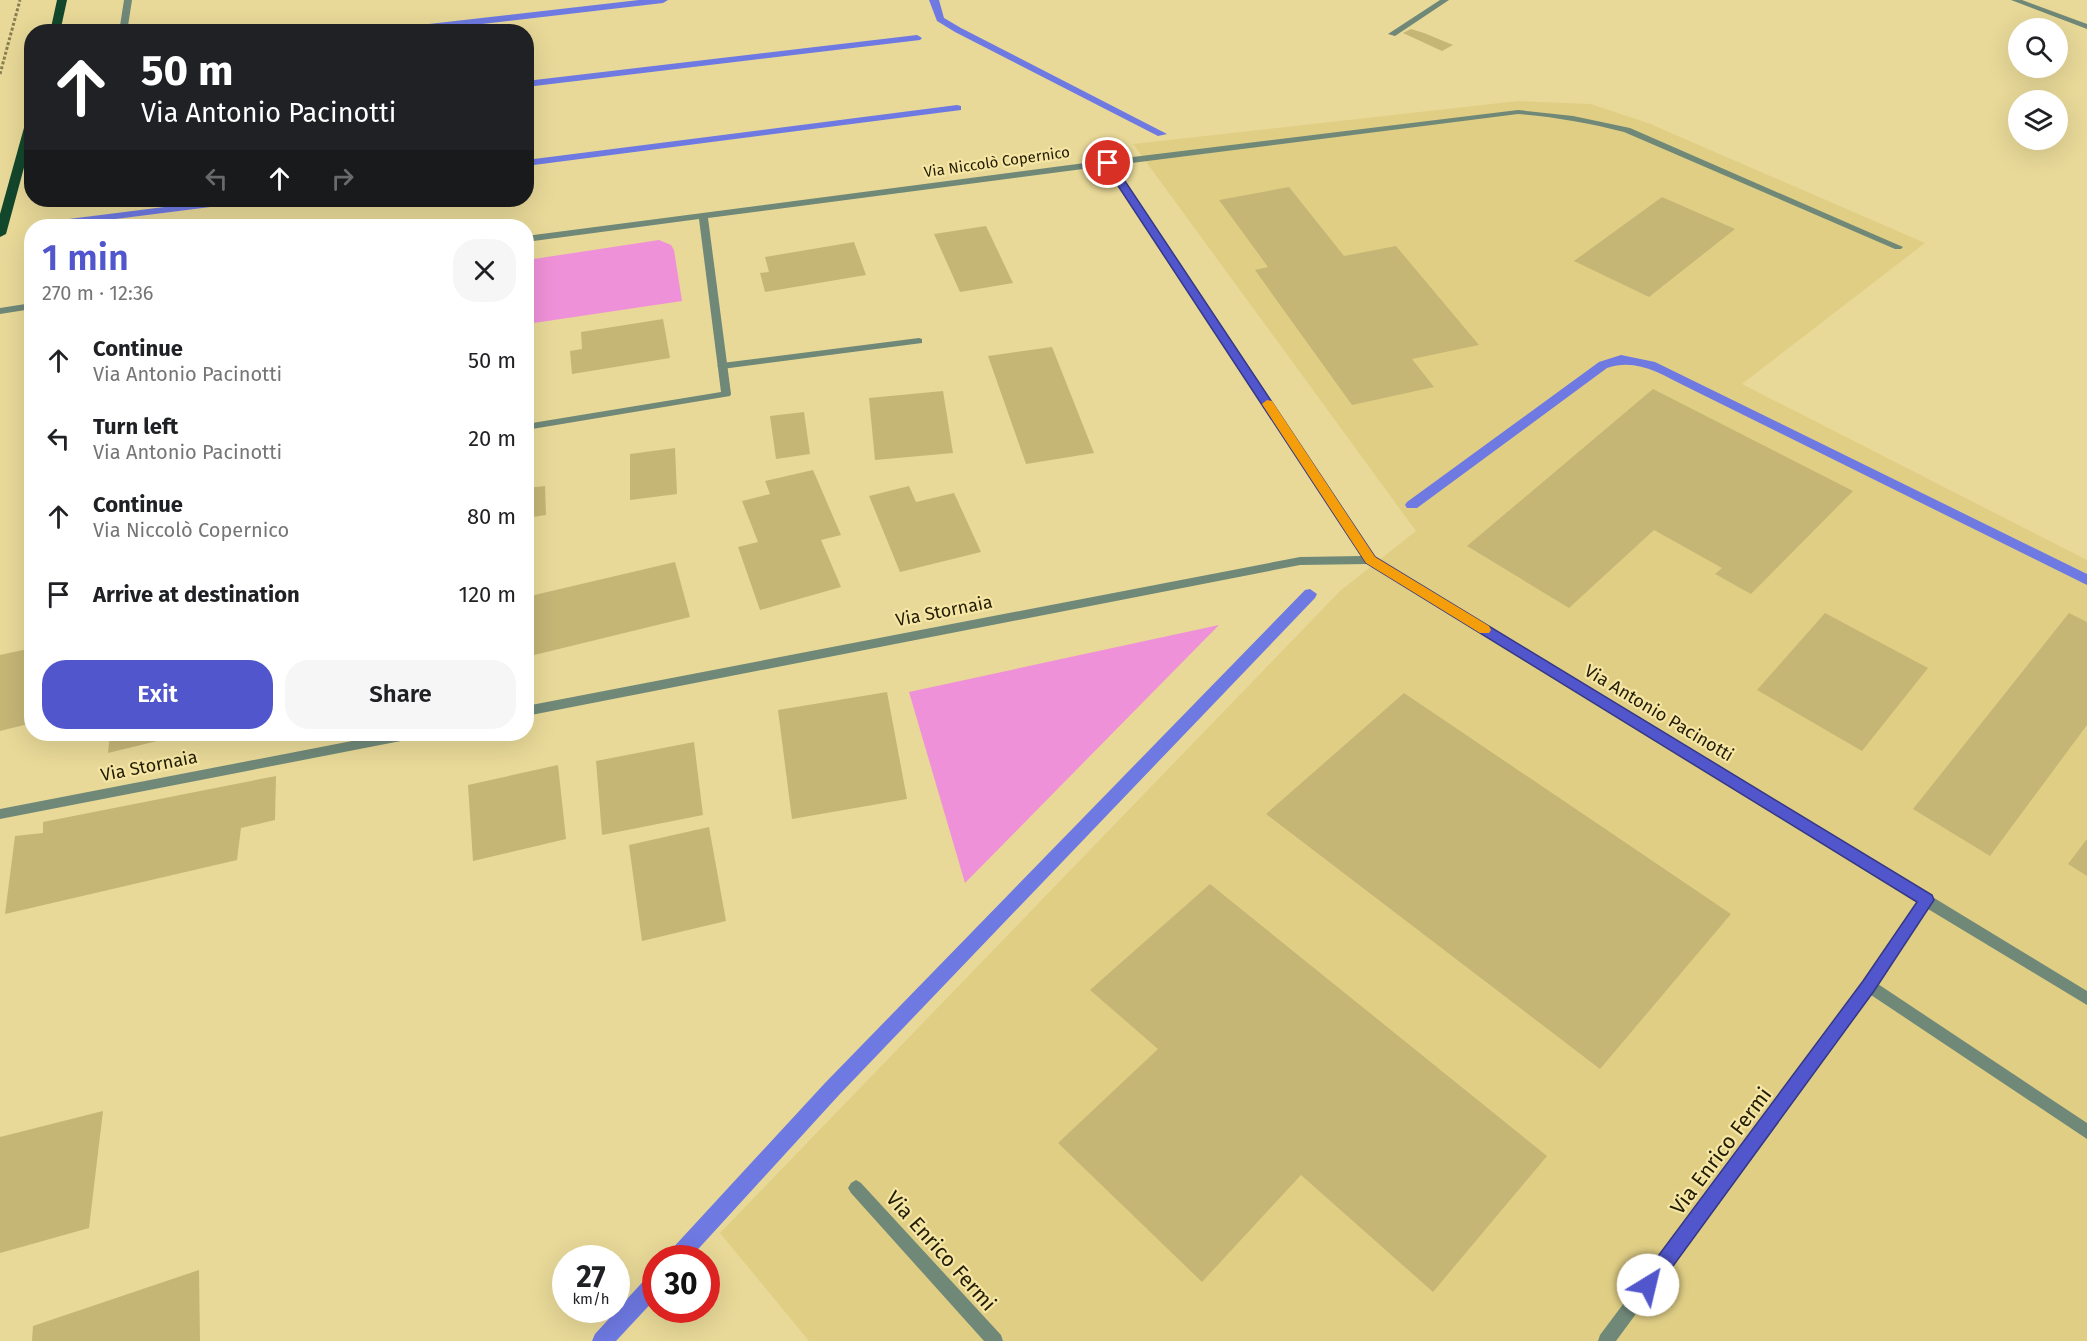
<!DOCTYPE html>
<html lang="en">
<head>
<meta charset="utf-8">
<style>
	body { margin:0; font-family:"Fira Sans",sans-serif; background:#f6f6f6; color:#202124; height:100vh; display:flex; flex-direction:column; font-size:22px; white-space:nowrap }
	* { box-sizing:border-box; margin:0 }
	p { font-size:20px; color:#757577 }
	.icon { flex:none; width:33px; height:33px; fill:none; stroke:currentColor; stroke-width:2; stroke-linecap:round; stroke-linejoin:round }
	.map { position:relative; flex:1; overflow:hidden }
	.details { position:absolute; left:24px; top:219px; width:510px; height:522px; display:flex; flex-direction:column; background:#fff; border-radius:24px; box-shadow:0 6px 24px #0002 }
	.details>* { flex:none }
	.hud { position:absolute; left:24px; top:24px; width:510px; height:183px; border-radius:24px; box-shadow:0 6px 24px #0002; background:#202124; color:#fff; overflow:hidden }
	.fabs { position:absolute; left:2008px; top:18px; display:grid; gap:12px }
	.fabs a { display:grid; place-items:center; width:60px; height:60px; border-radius:50%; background:#fff; box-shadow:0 6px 24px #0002; font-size:30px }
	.speed { position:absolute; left:552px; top:1245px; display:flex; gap:12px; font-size:30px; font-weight:700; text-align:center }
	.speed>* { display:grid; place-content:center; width:78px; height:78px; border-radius:50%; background:#fff; box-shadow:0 6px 24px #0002; line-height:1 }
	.speed small { font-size:15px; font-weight:400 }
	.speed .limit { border:9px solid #d22; background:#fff; color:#111 }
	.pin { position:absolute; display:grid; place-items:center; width:51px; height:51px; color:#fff; margin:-26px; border:3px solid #fff; border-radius:50%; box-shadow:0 2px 6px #0007 }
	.me { position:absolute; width:66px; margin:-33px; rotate:36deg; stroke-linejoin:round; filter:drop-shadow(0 0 4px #0008) }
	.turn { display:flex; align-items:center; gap:21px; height:126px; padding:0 18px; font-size:27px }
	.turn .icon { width:78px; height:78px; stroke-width:2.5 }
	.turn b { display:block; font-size:42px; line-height:51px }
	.lanes { display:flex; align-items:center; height:57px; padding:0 18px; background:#0003; justify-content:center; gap:30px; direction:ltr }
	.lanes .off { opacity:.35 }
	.round { display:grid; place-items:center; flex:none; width:63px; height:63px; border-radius:24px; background:#f6f6f6 }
	.headline { display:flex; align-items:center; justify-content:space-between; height:102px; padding:0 18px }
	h1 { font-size:36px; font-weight:600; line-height:45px; color:#5156cc }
	.action { display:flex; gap:12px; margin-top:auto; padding:12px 18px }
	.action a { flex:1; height:69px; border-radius:24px; background:#5156cc; color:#fff; font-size:24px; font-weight:600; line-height:69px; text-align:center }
	.action a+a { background:#f6f6f6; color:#202124 }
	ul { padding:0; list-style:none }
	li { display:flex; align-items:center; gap:18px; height:78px; padding:0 18px }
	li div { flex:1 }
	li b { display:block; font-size:22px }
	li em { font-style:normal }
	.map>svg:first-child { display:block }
</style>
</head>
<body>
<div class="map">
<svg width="2087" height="1341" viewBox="0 0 2087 1341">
	<rect width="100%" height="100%" fill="#e8d998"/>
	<!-- built -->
	<polygon fill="#e0ce85" points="1518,101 1591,104 1648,123 1925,243 1742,384 2087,560 2087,1341 809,1341 720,1233 1340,591 1416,531 1133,144"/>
	<!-- green -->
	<g fill="#ef91d8">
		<polygon points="659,240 671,245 674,250 682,301 527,324 527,260"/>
		<polygon points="1219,625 965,883 909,692"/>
	</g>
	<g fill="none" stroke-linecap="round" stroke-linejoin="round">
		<!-- stream -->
		<g fill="#6e79e2" fill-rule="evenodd">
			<polygon points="639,0 668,0 663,3 414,32 381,32 385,29"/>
			<polygon points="929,0 939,0 944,18 961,28 1167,134 1158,136 955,32 937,21"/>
			<polygon points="917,35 922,38 920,40 526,87 526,81"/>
			<polygon points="957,105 961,106 961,110 526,166 526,160"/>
			<polygon points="220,200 247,200 242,203 60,226 39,225 45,222"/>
			<path d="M1621,355L1655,362L2087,574V585L1685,386C1659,373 1636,358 1607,368L1417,508H1407L1405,505L1407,502L1599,362Z"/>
			<polygon points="1310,589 1317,594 1315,598 839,1095 690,1258 667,1258 670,1251 825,1083 1305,590"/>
			<polygon points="656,1272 656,1298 616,1341 592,1341 595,1334 649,1275"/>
		</g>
	</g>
	<!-- building -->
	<g fill="#c5b676">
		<polygon points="1411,29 1424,33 1453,45 1442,51 1403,33"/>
		<polygon points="1289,187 1344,256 1396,246 1479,345 1412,359 1434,387 1352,405 1255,270 1268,267 1219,200"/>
		<polygon points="1662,197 1735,229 1649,297 1574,261"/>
		<polygon points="986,226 1013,283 960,292 934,234"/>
		<polygon points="854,242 866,275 765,292 760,273 769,272 765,257"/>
		<polygon points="663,319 670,358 572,374 570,351 582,349 581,332"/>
		<polygon points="1052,347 1094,453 1026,464 988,356"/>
		<polygon points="1653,389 1853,491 1751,594 1715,574 1722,568 1654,530 1569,608 1467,546"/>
		<polygon points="943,391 953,453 875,460 869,398"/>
		<polygon points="804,412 810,454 776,459 770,416"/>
		<polygon points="675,448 677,494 630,500 630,454"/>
		<polygon points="813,470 841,535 821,540 841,587 760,610 738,547 758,542 742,501 770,494 765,481"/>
		<polygon points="545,486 546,515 526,518 526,488"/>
		<polygon points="909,486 916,502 954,493 981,552 900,572 869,496"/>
		<polygon points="675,562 690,617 526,657 526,597"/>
		<polygon points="1825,613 1928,668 1862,751 1757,690"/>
		<polygon points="2069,613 2087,622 2087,725 1990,856 1913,809"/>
		<polygon points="32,648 32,723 0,731 0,655"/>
		<polygon points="887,692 907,799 792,819 778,710"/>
		<polygon points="1404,693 1731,914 1600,1069 1266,814"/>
		<polygon points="110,734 186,734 108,753"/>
		<polygon points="694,742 703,815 602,835 596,761"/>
		<polygon points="558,765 566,839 473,861 468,785"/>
		<polygon points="276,776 275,820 241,828 237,860 5,914 15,836 43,833 43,822"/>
		<polygon points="709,827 726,921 642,941 629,845"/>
		<polygon points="2087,839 2087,876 2068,864"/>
		<polygon points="1210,884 1547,1156 1433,1292 1301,1175 1202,1282 1058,1143 1158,1049 1090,990"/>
		<polygon points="103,1111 89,1228 0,1253 0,1137"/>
		<polygon points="199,1270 200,1341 32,1341 33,1326"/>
	</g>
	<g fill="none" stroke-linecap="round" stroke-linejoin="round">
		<!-- path -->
		<polyline stroke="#897e50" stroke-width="3" stroke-dasharray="3 2" stroke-linecap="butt" points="0,74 20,0"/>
		<!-- service -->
		<g fill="#6f8878" fill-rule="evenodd">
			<polygon points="124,0 132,0 127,32 119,32"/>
			<polygon points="1440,0 1449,0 1395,36 1388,34"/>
			<path d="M1518,110L1573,116L1630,128L1903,247L1901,249H1895L1624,132C1589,123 1554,117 1518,114L1108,166L1104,163L1108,160Z"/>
			<polygon points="919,338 922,339 922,343 722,369 717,366 722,363"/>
		</g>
		<!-- minor -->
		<g fill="#6f8878" fill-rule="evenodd">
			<polygon points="2011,0 2022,0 2087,24 2087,29"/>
			<polygon points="1108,160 1112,163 1374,557 2087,991 2087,1005 1928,909 1878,984 2087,1123 2087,1139 1871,995 1616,1341 1598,1341 1600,1335 1864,982 1918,902 1368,564 1300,565 526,716 526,706 1300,557 1362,556 1106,166 708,218 731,394 730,396 526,430 526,424 721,392 699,219 526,242 526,236"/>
			<polygon points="32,303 32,309 0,314 0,308"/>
			<polygon points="388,734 417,734 415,737 411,739 0,819 0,809"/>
			<polygon points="856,1180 861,1183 1001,1335 1003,1341 984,1341 851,1193 848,1188 851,1183"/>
		</g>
		<!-- primary -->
		<g fill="#13472c" fill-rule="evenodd">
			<polygon points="57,0 67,0 60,32 50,32"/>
			<polygon points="32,114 32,138 6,234 0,237 0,214 27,117"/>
		</g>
	</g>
	<!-- route -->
	<polygon fill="#5156cc" stroke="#353885" stroke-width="1.5" points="1108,160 1113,163 1375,557 1932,895 1934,900 1874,991 1654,1292 1648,1294 1641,1292 1638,1285 1641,1279 1863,981 1917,902 1366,563 1103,163"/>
	<!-- slow -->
	<polygon fill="#f59e0b" points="1267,400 1272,401 1375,557 1489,626 1491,630 1489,633 1480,633 1366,563 1262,404"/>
	<g text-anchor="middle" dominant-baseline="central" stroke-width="4.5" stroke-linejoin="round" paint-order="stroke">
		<!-- far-street labels -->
		<g font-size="15" fill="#221c03" stroke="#f6e6a5">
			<text transform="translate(997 162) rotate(-8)">Via Niccolò Copernico</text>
		</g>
		<!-- street labels -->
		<g font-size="18" fill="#221c03" stroke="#f6e6a5">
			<text transform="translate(944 611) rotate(-11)">Via Stornaia</text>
			<text transform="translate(1659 713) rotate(31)">Via Antonio Pacinotti</text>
			<text transform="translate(149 766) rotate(-11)">Via Stornaia</text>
		</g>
		<!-- near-street labels -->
		<g font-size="21" fill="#221c03" stroke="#f6e6a5">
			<text transform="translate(1721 1151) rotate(-53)">Via Enrico Fermi</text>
			<text transform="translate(941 1251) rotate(48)">Via Enrico Fermi</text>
		</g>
	</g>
</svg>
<div class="fabs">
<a><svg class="icon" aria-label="search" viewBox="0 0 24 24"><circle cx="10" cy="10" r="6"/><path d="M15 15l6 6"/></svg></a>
<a><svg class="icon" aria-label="layers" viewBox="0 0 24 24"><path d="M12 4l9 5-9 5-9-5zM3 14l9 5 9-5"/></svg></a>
</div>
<div class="speed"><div>27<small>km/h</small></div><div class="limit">30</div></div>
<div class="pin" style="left:1108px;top:163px;background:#d93025"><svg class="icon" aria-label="arrive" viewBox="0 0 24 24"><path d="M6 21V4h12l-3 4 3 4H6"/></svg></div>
<svg class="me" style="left:1648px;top:1285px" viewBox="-20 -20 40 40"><circle r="19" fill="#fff"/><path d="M0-13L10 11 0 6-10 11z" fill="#5156cc"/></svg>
<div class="hud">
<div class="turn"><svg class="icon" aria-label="ahead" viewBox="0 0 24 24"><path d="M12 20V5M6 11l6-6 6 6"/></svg><div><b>50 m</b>Via Antonio Pacinotti</div></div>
<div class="lanes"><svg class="icon off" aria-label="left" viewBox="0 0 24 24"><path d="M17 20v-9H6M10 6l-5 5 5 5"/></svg><svg class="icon" aria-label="ahead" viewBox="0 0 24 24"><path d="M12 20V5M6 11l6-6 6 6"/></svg><svg class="icon off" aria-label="right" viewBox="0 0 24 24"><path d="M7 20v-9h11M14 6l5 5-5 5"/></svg></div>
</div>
<section class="details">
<div class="headline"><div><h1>1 min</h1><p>270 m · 12:36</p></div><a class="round"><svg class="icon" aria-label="close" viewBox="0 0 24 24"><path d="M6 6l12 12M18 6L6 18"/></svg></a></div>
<ul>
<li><svg class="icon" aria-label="ahead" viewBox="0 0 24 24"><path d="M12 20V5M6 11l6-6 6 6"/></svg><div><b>Continue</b><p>Via Antonio Pacinotti</p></div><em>50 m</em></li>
<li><svg class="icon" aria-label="left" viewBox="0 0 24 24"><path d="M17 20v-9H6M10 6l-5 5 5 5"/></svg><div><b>Turn left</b><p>Via Antonio Pacinotti</p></div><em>20 m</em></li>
<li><svg class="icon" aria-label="ahead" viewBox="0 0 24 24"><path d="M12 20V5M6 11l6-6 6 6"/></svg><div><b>Continue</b><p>Via Niccolò Copernico</p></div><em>80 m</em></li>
<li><svg class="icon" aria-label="arrive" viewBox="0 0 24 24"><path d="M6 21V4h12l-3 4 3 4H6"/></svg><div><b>Arrive at destination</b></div><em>120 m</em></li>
</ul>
<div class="action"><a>Exit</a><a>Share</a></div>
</section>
</div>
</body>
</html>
